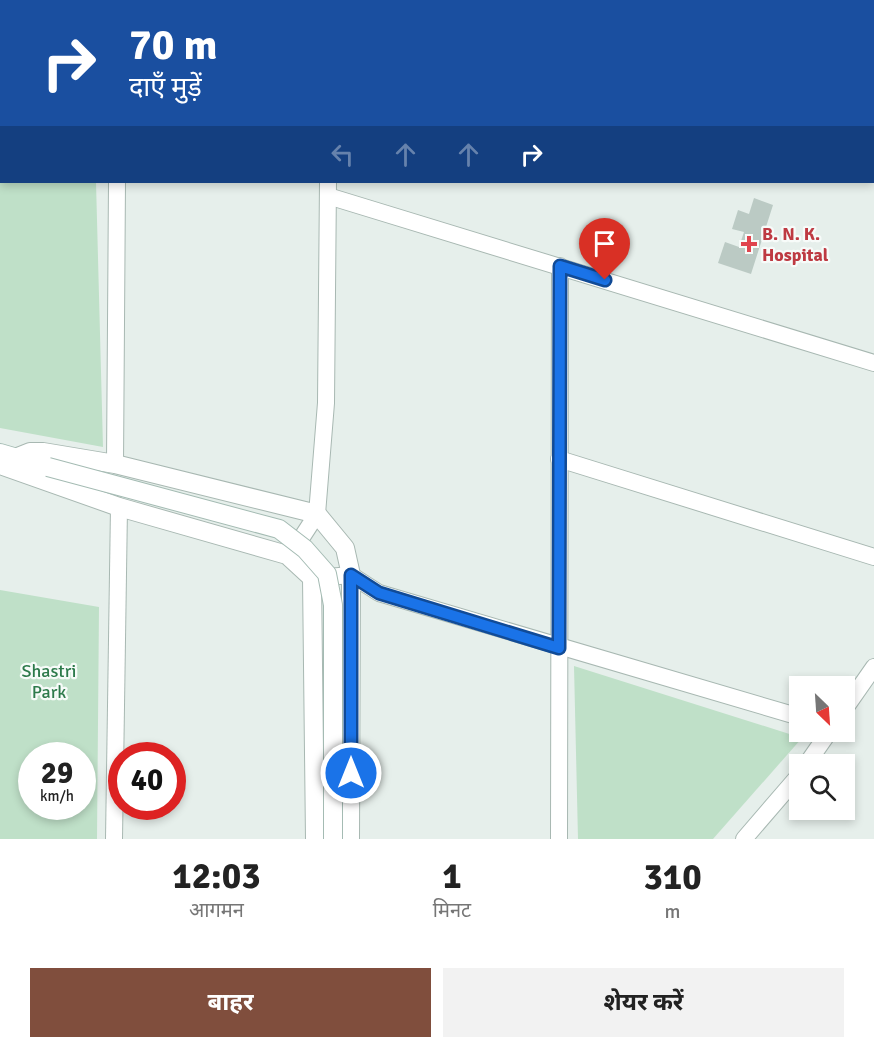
<!DOCTYPE html>
<html lang="hi">
<head>
<meta charset="utf-8">
<style>
	body { margin:0; font-family:Signika,"Noto Sans Devanagari",sans-serif; background:#f2f2f2; color:#222; height:100vh; display:flex; flex-direction:column; font-size:22px; white-space:nowrap }
	* { box-sizing:border-box; margin:0 }
	p { font-size:20px; color:#767676 }
	.icon { flex:none; width:33px; height:33px; fill:none; stroke:currentColor; stroke-width:2; stroke-linecap:round; stroke-linejoin:round }
	.map { position:relative; height:839px; overflow:hidden }
	.panel { display:flex; flex-direction:column; background:#fff; flex:1 }
	.panel>* { flex:none }
	.hud { position:absolute; left:0px; top:0px; width:874px; height:183px; box-shadow:0 3px 9px #0003; background:#1a4fa0; color:#fff; overflow:hidden }
	.needle { width:39px; rotate:155deg }
	.tools { position:absolute; left:789px; top:676px; display:grid; gap:12px }
	.tools a { display:grid; place-items:center; width:66px; height:66px; border-radius:0px; background:#fff; box-shadow:0 3px 9px #0003; font-size:30px }
	.speed { position:absolute; left:18px; top:742px; display:flex; gap:12px; font-size:30px; font-weight:700; text-align:center }
	.speed>* { display:grid; place-content:center; width:78px; height:78px; border-radius:50%; background:#fff; box-shadow:0 3px 9px #0003; line-height:1 }
	.speed small { font-size:15px; font-weight:400 }
	.speed .limit { border:9px solid #d22; background:#fff; color:#111 }
	.pin { position:absolute; display:grid; place-items:center; width:51px; height:51px; color:#fff; margin:-62px -26px; border-radius:50% 50% 50% 0; rotate:-45deg; box-shadow:0 0 6px #0007 }
	.pin .icon { rotate:45deg }
	.me { position:absolute; width:66px; margin:-33px; rotate:0deg; stroke-linejoin:round; filter:drop-shadow(0 0 4px #0008) }
	.turn { display:flex; align-items:center; gap:21px; height:126px; padding:0 30px; font-size:27px }
	.turn .icon { width:78px; height:78px; stroke-width:2.5 }
	.turn b { display:block; font-size:42px; line-height:51px }
	.lanes { display:flex; align-items:center; height:57px; padding:0 30px; background:#0003; justify-content:center; gap:30px; direction:ltr }
	.lanes .off { opacity:.35 }
	.eta { display:flex; justify-content:space-evenly; align-items:center; height:102px; text-align:center }
	.eta b { font-size:36px; font-weight:700; line-height:42px }
	.cta { display:flex; gap:12px; margin-top:auto; padding:12px 30px }
	.cta a { flex:1; height:69px; border-radius:0px; background:#804e3d; color:#fff; font-size:24px; font-weight:700; line-height:69px; text-align:center }
	.cta a+a { background:#f2f2f2; color:#222 }
	.map>svg:first-child { display:block }
</style>
</head>
<body>
<div class="map">
<svg width="874" height="839" viewBox="0 0 874 839">
	<rect width="100%" height="100%" fill="#e6efeb"/>
	<!-- green -->
	<g fill="#bfe0c8" fill-rule="evenodd">
		<polygon points="0,156 2,182 96,182 103,447 0,428"/>
		<path d="M0,590L99,607L97,839H0ZM32,756H82V807H32Z"/>
		<polygon points="574,666 802,738 713,839 578,839"/>
	</g>
	<!-- building -->
	<polygon fill="#bbcac4" points="754,198 773,205 751,274 718,263 725,242 739,247 744,232 732,229 738,210 749,214"/>
	<g fill="none" stroke-linecap="round" stroke-linejoin="round">
		<!-- minor casing -->
		<g stroke="#a8b8b2" stroke-width="18">
			<g id="minor">
				<polyline points="119,2 119,0"/>
				<polyline points="330,2 330,0"/>
				<polyline points="0,124 2,123"/>
				<polyline points="328,196 874,363"/>
				<polyline points="559,459 874,557"/>
				<polyline points="115,464 117,182"/>
				<polyline points="291,554 317,514 326,403 328,182"/>
				<polyline points="316,578 351,575 379,593 800,717"/>
				<polyline points="844,710 874,667"/>
				<polyline points="806,765 829,732"/>
				<polyline points="114,839 119,507"/>
				<polyline points="559,839 560,266"/>
				<polyline points="744,839 800,774"/>
			</g>
		</g>
		<!-- tertiary casing -->
		<g stroke="#a8b8b2" stroke-width="20">
			<g id="tertiary">
				<polyline points="445,0 450,2"/>
				<polyline points="584,0 589,2"/>
				<polyline points="873,88 874,88"/>
				<polyline points="873,128 874,128"/>
				<polyline points="15,458 30,452 43,452 115,464 317,514 345,548 351,575 350,839"/>
				<polyline points="0,465 119,507 287,555 312,578 315,839"/>
			</g>
		</g>
		<!-- secondary casing -->
		<g stroke="#a4bbb3" stroke-width="20">
			<g id="secondary">
				<polyline points="514,0 519,2"/>
				<polyline points="873,107 874,107"/>
				<polyline points="0,453 48,467"/>
			</g>
		</g>
		<!-- minor -->
		<use href="#minor" stroke="#fff" stroke-width="16"/>
		<!-- tertiary -->
		<use href="#tertiary" stroke="#fff" stroke-width="18"/>
		<!-- secondary -->
		<use href="#secondary" stroke="#fff" stroke-width="18"/>
		<!-- secondary-bridge casing -->
		<g stroke="#a4bbb3" stroke-width="20" stroke-linecap="butt">
			<polyline id="secondary-bridge" points="48,467 279,529 305,549 327,574 333,605 333,839"/>
		</g>
		<!-- secondary-bridge -->
		<use href="#secondary-bridge" stroke="#fff" stroke-width="18"/>
	</g>
	<g fill="none" stroke-linecap="round" stroke-linejoin="round">
		<!-- route casing -->
		<g stroke="#114b97" stroke-width="15">
			<polyline id="route" points="351,773 351,575 379,593 559,648 560,266 605,280"/>
		</g>
		<!-- route -->
		<use href="#route" stroke="#1a73e8" stroke-width="10"/>
	</g>
	<!-- markers -->
	<path fill="#e0444e" stroke="#f7fbf9" stroke-width="2" d="M746 235h6v6h6v6h-6v6h-6v-6h-6v-6h6z"/>
	<g text-anchor="middle" dominant-baseline="central" stroke-width="4.5" stroke-linejoin="round" paint-order="stroke">
		<!-- health labels -->
		<g font-size="18" font-weight="bold" fill="#be3a42" stroke="#f7fbf9" text-anchor="start">
			<text x="762" y="234">B. N. K.<tspan x="762" dy="21">Hospital</tspan></text>
		</g>
		<!-- park labels -->
		<g font-size="18" fill="#2d7a4b" stroke="#f7fbf9">
			<text x="49" y="671">Shastri<tspan x="49" dy="21">Park</tspan></text>
		</g>
	</g>
</svg>
<div class="tools">
<a><svg class="needle" viewBox="-14 -14 28 28"><path d="M0-13l5 13h-10z" fill="#e53935"/><path d="M0 13l5-13h-10z" fill="#767676"/></svg></a>
<a><svg class="icon" aria-label="search" viewBox="0 0 24 24"><circle cx="10" cy="10" r="6"/><path d="M15 15l6 6"/></svg></a>
</div>
<div class="speed"><div>29<small>km/h</small></div><div class="limit">40</div></div>
<div class="pin" style="left:605px;top:280px;background:#d93025"><svg class="icon" aria-label="arrive" viewBox="0 0 24 24"><path d="M6 21V4h12l-3 4 3 4H6"/></svg></div>
<svg class="me" style="left:351px;top:773px" viewBox="-20 -20 40 40"><circle r="17" fill="#1a73e8" stroke="#fff" stroke-width="3"/><path d="M0-11L8 9 0 5-8 9z" fill="#fff"/></svg>
<div class="hud">
<div class="turn"><svg class="icon" aria-label="right" viewBox="0 0 24 24"><path d="M7 20v-9h11M14 6l5 5-5 5"/></svg><div><b>70 m</b>दाएँ मुड़ें</div></div>
<div class="lanes"><svg class="icon off" aria-label="left" viewBox="0 0 24 24"><path d="M17 20v-9H6M10 6l-5 5 5 5"/></svg><svg class="icon off" aria-label="ahead" viewBox="0 0 24 24"><path d="M12 20V5M6 11l6-6 6 6"/></svg><svg class="icon off" aria-label="ahead" viewBox="0 0 24 24"><path d="M12 20V5M6 11l6-6 6 6"/></svg><svg class="icon" aria-label="right" viewBox="0 0 24 24"><path d="M7 20v-9h11M14 6l5 5-5 5"/></svg></div>
</div>
</div>
<section class="panel">
<div class="eta">
<div><b>12:03</b><p>आगमन</p></div>
<div><b>1</b><p>मिनट</p></div>
<div><b>310</b><p>m</p></div>
</div>
<div class="cta"><a>बाहर</a><a>शेयर करें</a></div>
</section>
</body>
</html>
